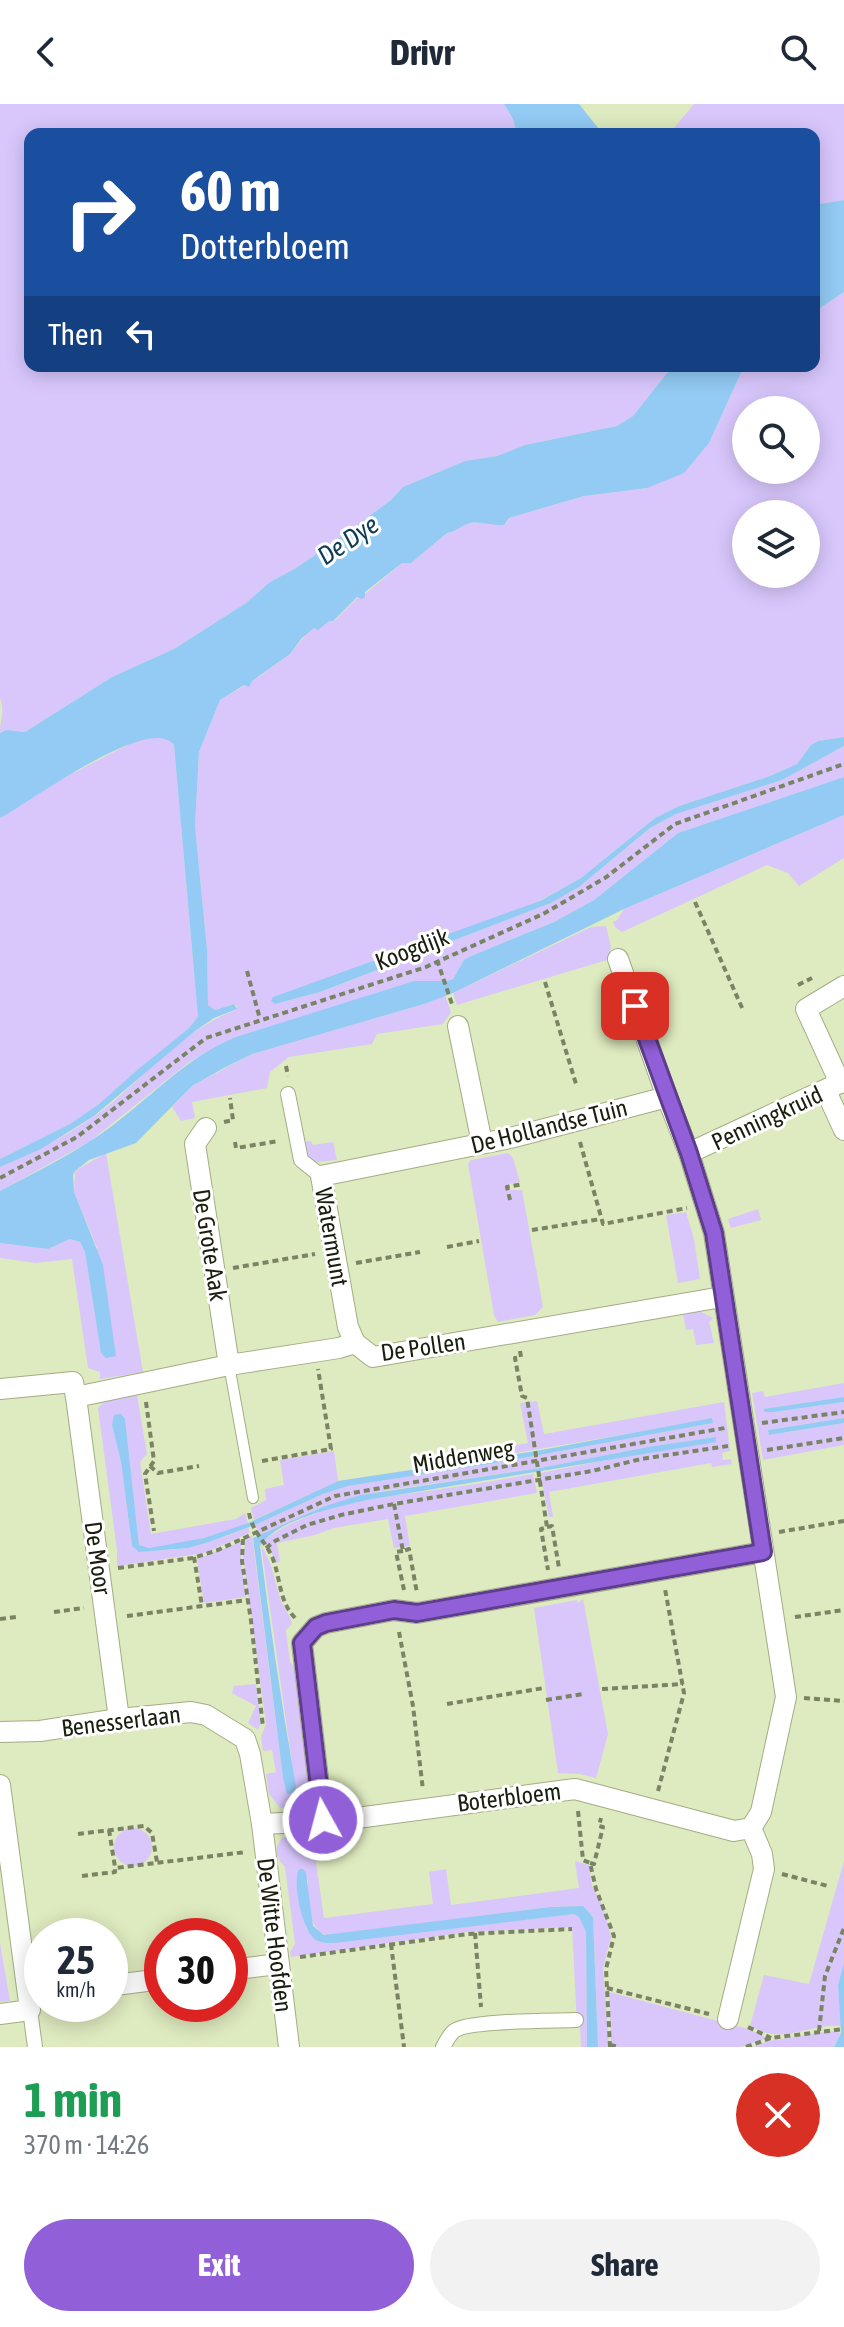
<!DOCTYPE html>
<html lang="en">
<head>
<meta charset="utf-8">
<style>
	body { margin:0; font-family:"Asap Condensed",sans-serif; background:#f2f2f3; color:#1f2937; height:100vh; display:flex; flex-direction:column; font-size:30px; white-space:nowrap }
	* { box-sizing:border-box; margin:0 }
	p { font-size:26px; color:#747a83 }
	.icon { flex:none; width:44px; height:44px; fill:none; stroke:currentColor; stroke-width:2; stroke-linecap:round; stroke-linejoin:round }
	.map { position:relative; height:1943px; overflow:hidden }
	.sheet { display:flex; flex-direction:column; background:#fff; flex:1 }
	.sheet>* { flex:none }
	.guide { position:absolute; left:24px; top:24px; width:796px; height:244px; border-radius:16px; box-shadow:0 4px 20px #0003; background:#1a4fa0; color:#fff; overflow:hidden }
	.fabs { position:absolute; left:732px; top:292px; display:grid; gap:16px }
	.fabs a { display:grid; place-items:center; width:88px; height:88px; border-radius:50%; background:#fff; box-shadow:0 4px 20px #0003; font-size:40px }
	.speed { position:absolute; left:24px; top:1814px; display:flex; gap:16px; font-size:40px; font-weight:700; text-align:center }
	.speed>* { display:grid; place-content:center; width:104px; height:104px; border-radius:50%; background:#fff; box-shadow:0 4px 20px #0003; line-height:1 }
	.speed small { font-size:20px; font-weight:400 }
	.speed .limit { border:12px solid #d22; background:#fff; color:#111 }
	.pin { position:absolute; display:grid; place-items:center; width:68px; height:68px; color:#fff; margin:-34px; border-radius:16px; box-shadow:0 4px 12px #0006 }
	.me { position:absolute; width:88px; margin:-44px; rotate:353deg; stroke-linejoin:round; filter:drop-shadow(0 0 6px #0008) }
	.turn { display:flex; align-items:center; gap:28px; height:168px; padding:0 24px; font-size:36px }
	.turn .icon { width:104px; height:104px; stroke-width:2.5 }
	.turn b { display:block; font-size:56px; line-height:68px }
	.then { display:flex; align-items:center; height:76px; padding:0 24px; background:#0003; gap:16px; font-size:30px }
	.round { display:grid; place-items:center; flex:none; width:84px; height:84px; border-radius:42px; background:#f2f2f3 }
	.overview { display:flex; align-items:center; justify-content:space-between; height:136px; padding:0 24px }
	h1 { font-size:48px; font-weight:700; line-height:60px; color:#1e9e55 }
	.cta { display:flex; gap:16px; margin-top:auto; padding:16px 24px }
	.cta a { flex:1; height:92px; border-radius:48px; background:#915fd8; color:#fff; font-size:32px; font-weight:700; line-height:92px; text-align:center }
	.cta a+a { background:#f2f2f3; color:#1f2937 }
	header { display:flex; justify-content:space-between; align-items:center; height:104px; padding:0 24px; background:#fff; font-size:36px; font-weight:700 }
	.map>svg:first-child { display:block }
</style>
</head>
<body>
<header><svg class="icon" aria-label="back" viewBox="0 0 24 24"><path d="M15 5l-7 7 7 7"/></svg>Drivr<svg class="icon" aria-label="search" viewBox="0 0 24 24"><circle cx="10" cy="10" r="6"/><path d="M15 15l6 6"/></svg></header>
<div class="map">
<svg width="844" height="1943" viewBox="0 0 844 1943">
	<rect width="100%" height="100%" fill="#deeabf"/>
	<!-- green -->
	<g fill="#d9c7fc" fill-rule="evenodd">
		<path d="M0,0H504L513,15L517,30H30V262H679L667,269L633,312L617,322L525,341L497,352L465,357L403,383L391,396L327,443L296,464L270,478L246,499L174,545L112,573L25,628L6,626L0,629C0,615 5,608 0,594Z"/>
		<polygon points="694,0 844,0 844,96 814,101 814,30 669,30"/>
		<path d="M844,188V633L818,637L811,641L797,660L770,672L679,702L655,714L581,774L530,802L275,900L320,888L551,799L579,783L650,724L676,710L782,676L844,642V673L678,729L594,796L554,818L471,852L464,856L453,875L447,877H414L225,938L188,959L89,1038L0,1087V1063C38,1046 75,1028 108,1002C149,968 184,925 236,906L237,902L234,900L215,906L208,901L207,846L195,722L199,648L220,596L260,572L290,550L309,527L329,517H334L358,493L364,491L402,459H411L447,429C457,427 462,420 473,419C485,417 495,423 507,418L509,414L584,392L647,384L709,339L744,262H814V208ZM746,306H806V366H746ZM746,410H806V470H746Z"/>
		<polygon points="155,631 167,633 174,641 198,913 188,925 137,966 99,1000 70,1020 0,1055 0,714 56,678 137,636"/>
		<polygon points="844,711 844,754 799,782 788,769 767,761 622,828 615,823 613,818 617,816 624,805"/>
		<polygon points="606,822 611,843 607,856 457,901 453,889 591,823"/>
		<polygon points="445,891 451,908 443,920 377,930 372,940 289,953 270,968 267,984 192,998 195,1014 181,1017 172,1003 192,982 252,950 424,900"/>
		<polygon points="311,1037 313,1041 333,1038 337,1056 315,1058 308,1054 303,1038"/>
		<polygon points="106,1049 143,1268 100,1275 100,1268 88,1264 72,1155 36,1159 0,1154 0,1139 48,1145 70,1135 80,1138 85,1148 101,1248 97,1144 74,1088 75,1067"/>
		<polygon points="508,1049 513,1054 520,1078 509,1080 510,1086 522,1086 543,1203 535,1211 498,1218 494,1211 468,1060 471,1056"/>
		<polygon points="758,1105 761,1116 731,1124 728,1115"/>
		<polygon points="686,1108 694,1135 700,1175 678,1179 666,1111"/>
		<polygon points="699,1207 713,1214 709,1218 714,1239 696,1241 693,1225 686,1226 683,1210"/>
		<polygon points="844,1279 844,1293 764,1305 765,1308 774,1308 844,1298 844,1314 768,1326 770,1331 844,1319 844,1341 763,1356 752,1289 763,1287 765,1293"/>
		<path d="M137,1291L147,1350L140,1358L151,1430L236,1415L245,1409L248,1419C226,1427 159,1452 139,1441L125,1316L112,1321L121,1358L132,1442C171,1454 212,1438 249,1423V1429L205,1449L117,1462V1446L98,1304L105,1297Z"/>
		<path d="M537,1297L544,1330L724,1298L730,1347L722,1349L723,1356L731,1355L732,1360L712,1363L711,1359L549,1388L553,1413H549L540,1369C599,1358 657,1346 716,1333L653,1342L540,1364L382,1387L325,1402L260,1431L255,1421L323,1390L348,1382L491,1360L713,1319L712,1315L510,1350L509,1342L528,1339L520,1299Z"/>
		<polygon points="334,1347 338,1377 254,1416 251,1404 266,1396 265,1385 284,1381 280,1356"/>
		<path d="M533,1370L537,1389L405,1412L410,1442L394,1444L388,1415L334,1424L315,1431L277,1439L280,1457L277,1459L264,1436C315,1399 380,1394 441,1385C472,1381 503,1375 533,1370Z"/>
		<path d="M252,1431L283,1674L292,1659L261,1441C273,1460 274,1476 281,1497C285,1505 290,1511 292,1520L286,1526L290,1558L297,1565L312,1694L307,1693L299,1702L280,1704L269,1690L266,1670L276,1668L272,1646L263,1647L261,1633L266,1620L243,1452L246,1434Z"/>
		<polygon points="241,1438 241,1458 246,1493 204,1499 197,1455"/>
		<polygon points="583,1495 608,1630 596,1674 580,1670 558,1669 534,1504 577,1496 578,1499"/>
		<polygon points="256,1580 261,1619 258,1626 248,1619 256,1602 232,1589 234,1582"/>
		<circle cx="133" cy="1743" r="19"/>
		<path d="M312,1730L324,1814L433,1800L429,1768L446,1765L451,1801L579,1784L575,1757L589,1761L592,1782L603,1802L611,1833L603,1864L609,1943H598L593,1813L583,1802L550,1803L330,1832C306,1828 308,1795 308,1775L297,1784L306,1824L320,1838L574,1810L579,1813L586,1828L587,1943H581L580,1922L577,1921L572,1823L467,1828L291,1853L290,1848L295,1840L285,1763C276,1754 273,1744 282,1734Z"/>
		<path d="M844,1757V1859L838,1881L841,1922C804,1920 786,1942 750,1922L764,1871L809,1880Z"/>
		<polygon points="0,1839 10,1897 0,1898"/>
		<polygon points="609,1888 748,1925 767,1934 741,1943 611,1943"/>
		<polygon points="831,1927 841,1929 834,1943 753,1943 768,1937"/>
	</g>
	<!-- water -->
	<g fill="#93cbf4">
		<polygon points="504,0 579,0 603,30 517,30 513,15"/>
		<polygon points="844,96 844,188 814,208 814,101"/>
		<path d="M679,262H744L709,339L684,369L647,384L584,392L509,414L504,421C492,422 482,417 471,419C461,421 456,428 447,429L411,459H402L365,488V493L362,495L357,493L333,517H329L318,526L314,524L302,534L290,550L252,577L249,583L244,581L220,596L199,648L195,722L207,846L208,901L215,906L234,900L237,905L214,914L195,927L94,1012L41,1045L0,1063V1055L70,1020L99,1000L137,966L188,925L198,913L174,641C150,608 28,700 0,714V629L6,626L25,628L112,573L174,545L246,499L270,478L296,464L327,443L391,396L403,383L465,357L497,352L525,341L617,322L633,312L667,269Z"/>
		<polygon points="844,633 844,642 782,676 676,710 650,724 579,783 551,799 320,888 275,900 271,897 273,893 540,797 581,774 655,714 679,702 770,672 797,660 811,641 818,637"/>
		<path d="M844,673V711L624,805L453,889L424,900L252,950L224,964L192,982L136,1039L89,1056L75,1067L73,1071L74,1088L103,1161L116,1252L106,1254L101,1249L85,1148L80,1138L70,1135L48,1145L0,1139V1087C38,1067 77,1048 112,1022C153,991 187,953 236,933L414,877H447L453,875L464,856L471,852L554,818L594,796L678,729Z"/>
		<polygon points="844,1293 844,1298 774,1308 765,1308 763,1305"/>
		<polygon points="121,1310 125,1315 139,1441 149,1444 204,1434 248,1419 338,1377 536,1347 712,1314 713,1319 490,1360 348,1382 323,1390 257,1420 209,1438 188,1444 139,1448 132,1442 121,1358 112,1321 114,1311"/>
		<polygon points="844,1314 844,1319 769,1331 768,1326"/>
		<path d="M716,1333V1338L367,1396C338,1403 277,1415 260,1442C270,1523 282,1603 296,1683L294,1689L287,1690L283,1674L253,1434L325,1402L361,1391L540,1364L653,1342Z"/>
		<path d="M299,1765H303L306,1769L313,1822L324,1831L550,1803L583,1802L593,1813L598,1943H587L586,1828L579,1813L574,1810L351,1837C342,1838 328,1841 318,1837C302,1831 292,1778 299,1765Z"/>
		<polygon points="844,1859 844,1943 834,1943 841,1929 838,1881"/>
	</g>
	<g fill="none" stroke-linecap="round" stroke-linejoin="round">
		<!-- service casing -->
		<g stroke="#a2ad84" stroke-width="12">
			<polyline id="service" points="229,1261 253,1394"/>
		</g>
		<!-- pedestrian casing -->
		<g stroke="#a2ad84" stroke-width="16">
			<g id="pedestrian">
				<polyline points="288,990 301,1056 321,1072"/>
				<polyline points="30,1906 35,1943"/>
				<path d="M443,1943C446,1938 449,1931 454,1927C467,1916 554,1917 576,1916"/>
			</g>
		</g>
		<!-- minor casing -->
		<g stroke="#a2ad84" stroke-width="22">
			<g id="minor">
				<polyline points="618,855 667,993"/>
				<polyline points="458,922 482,1039"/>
				<polyline points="840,979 806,905 844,882"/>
				<polyline points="826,987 844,1026"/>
				<polyline points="206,1024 195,1040 229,1261"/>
				<polyline points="689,1049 844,977"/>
				<polyline points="355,1239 348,1223 321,1072 510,1034 667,993 689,1049 714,1129 786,1593 761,1708 751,1724"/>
				<polyline points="0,1285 73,1278 76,1293 229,1261 339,1244 355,1239 373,1253 722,1193"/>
				<polyline points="76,1293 119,1615"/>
				<polyline points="0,1628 40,1627 119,1615 191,1608 206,1611 245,1635 250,1650 262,1720 289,1943"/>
				<polyline points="0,1681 30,1906 0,1910"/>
				<polyline points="323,1716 302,1539 316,1523 326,1519 394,1506 417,1509 763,1448"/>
				<polyline points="262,1720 342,1716 575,1685 734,1727 751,1724"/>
				<polyline points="230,1866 278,1860"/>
				<polyline points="110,1879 115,1881 162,1875"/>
				<polyline points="728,1915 764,1765 762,1750 751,1724"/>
			</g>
		</g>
		<!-- path -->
		<g stroke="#7b8365" stroke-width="4" stroke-dasharray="6 4" stroke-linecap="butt">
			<polyline points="695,798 743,906"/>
			<polyline points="437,856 453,903"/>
			<polyline points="247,867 260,915"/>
			<polyline points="545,878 576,980"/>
			<polyline points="798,881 812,874"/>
			<polyline points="286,962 288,972"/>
			<polyline points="224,1018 233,1016 230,994"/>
			<polyline points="235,1038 236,1044 279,1037"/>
			<polyline points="580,1038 603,1120 687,1104"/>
			<polyline points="0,1074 77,1033 206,934 426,863 543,810 605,774 675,720 844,660"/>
			<polyline points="510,1096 507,1083 523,1080"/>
			<polyline points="532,1126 601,1115"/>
			<polyline points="447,1143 479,1137"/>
			<polyline points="356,1159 420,1148"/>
			<polyline points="233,1164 315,1150"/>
			<polyline points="520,1247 521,1253 515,1254 522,1292 527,1294 547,1423 541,1425 548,1466"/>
			<polyline points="146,1298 154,1357 145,1370 154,1427"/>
			<polyline points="762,1319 844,1308"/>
			<polyline points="767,1346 844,1334"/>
			<polyline points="262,1357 331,1345 318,1265"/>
			<polyline points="150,1362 158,1369 199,1362"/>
			<polyline points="394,1400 403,1447 409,1445 417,1489"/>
			<path d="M249,1409C253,1430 266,1437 273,1455C281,1477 279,1498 296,1515"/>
			<polyline points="547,1423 552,1422 559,1464"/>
			<polyline points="779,1428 844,1417"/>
			<polyline points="243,1435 242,1457 251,1517 263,1623"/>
			<polyline points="266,1444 275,1437 307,1421 341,1411 394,1400 592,1367 641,1355 728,1342"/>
			<polyline points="403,1447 396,1448 404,1486"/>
			<polyline points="194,1453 202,1502"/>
			<polyline points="118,1464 193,1454 218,1446 335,1392 725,1324"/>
			<polyline points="54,1508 84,1504"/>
			<polyline points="127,1512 248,1496"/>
			<polyline points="795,1513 844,1506"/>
			<polyline points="0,1515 16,1513"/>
			<polyline points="399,1528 413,1602 423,1686"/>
			<polyline points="602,1585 683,1580"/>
			<polyline points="804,1594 844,1597"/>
			<polyline points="546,1596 583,1590"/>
			<polyline points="447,1600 544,1584"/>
			<polyline points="658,1687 684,1589 665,1485"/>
			<polyline points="578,1707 583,1756 590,1759 596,1785 614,1832 606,1865 610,1943"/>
			<polyline points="109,1726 115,1763"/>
			<polyline points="78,1730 144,1722 152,1729 157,1758"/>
			<polyline points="590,1759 594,1760 603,1723 599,1722 601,1714"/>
			<polyline points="782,1770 828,1782"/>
			<polyline points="82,1772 115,1768 115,1764 246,1748"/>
			<polyline points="475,1829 481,1903"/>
			<polyline points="391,1840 404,1943"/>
			<polyline points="300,1853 468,1830 572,1825"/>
			<polyline points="607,1884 709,1910"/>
			<polyline points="748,1923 771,1934"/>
			<polyline points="819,1927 825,1872 844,1824"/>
			<polyline points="610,1941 619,1943"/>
			<polyline points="746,1943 771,1934 844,1925"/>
		</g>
		<!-- service -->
		<use href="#service" stroke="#fff" stroke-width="10"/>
		<!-- pedestrian -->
		<use href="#pedestrian" stroke="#fff" stroke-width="14"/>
		<!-- minor -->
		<use href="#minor" stroke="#fff" stroke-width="20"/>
	</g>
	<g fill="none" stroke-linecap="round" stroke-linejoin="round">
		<!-- route casing -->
		<g stroke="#5e3e8c" stroke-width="20">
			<polyline id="route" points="323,1716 302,1539 316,1523 326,1519 394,1506 417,1509 763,1448 714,1129 689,1049 635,902"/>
		</g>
		<!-- route -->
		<use href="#route" stroke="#915fd8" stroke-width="14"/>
	</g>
	<g text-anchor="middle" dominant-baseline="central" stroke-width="6" stroke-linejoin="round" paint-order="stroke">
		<!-- street labels -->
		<g font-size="24" fill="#1a1e0e" stroke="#fff">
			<text transform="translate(412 845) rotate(-21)">Koogdijk</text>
			<text transform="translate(767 1014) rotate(-25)">Penningkruid</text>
			<text transform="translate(549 1022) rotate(-14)">De Hollandse Tuin</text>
			<text transform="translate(332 1133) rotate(80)">Watermunt</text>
			<text transform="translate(210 1141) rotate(81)">De Grote Aak</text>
			<text transform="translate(423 1243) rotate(-8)">De Pollen</text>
			<text transform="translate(463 1352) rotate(-10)">Middenweg</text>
			<text transform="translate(98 1454) rotate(82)">De Moor</text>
			<text transform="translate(121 1617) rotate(-7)">Benesserlaan</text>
			<text transform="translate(509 1693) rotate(-7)">Boterbloem</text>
			<text transform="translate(275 1831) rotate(83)">De Witte Hoofden</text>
		</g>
		<!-- water labels -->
		<g font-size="26" font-style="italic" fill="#0f3b55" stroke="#fff">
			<text transform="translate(348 436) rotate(-34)">De Dye</text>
		</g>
	</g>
</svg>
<div class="fabs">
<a><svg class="icon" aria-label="search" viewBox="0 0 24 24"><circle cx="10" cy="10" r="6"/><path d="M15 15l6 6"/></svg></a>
<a><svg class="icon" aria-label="layers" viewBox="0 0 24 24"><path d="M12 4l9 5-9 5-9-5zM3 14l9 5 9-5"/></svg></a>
</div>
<div class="speed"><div>25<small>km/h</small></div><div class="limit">30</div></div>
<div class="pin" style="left:635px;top:902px;background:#d93025"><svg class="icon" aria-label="arrive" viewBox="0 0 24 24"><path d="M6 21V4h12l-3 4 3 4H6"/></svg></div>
<svg class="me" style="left:323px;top:1716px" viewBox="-20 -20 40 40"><circle r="17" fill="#915fd8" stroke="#fff" stroke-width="3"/><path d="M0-11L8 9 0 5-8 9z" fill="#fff"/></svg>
<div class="guide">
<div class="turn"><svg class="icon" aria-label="right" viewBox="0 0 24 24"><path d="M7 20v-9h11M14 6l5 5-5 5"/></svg><div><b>60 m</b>Dotterbloem</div></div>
<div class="then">Then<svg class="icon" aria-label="left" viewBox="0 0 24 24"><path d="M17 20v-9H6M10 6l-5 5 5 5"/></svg></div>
</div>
</div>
<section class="sheet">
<div class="overview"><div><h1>1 min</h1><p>370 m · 14:26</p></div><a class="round" style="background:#d93025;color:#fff"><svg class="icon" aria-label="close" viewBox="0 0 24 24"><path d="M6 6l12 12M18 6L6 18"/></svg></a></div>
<div class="cta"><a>Exit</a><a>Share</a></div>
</section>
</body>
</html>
